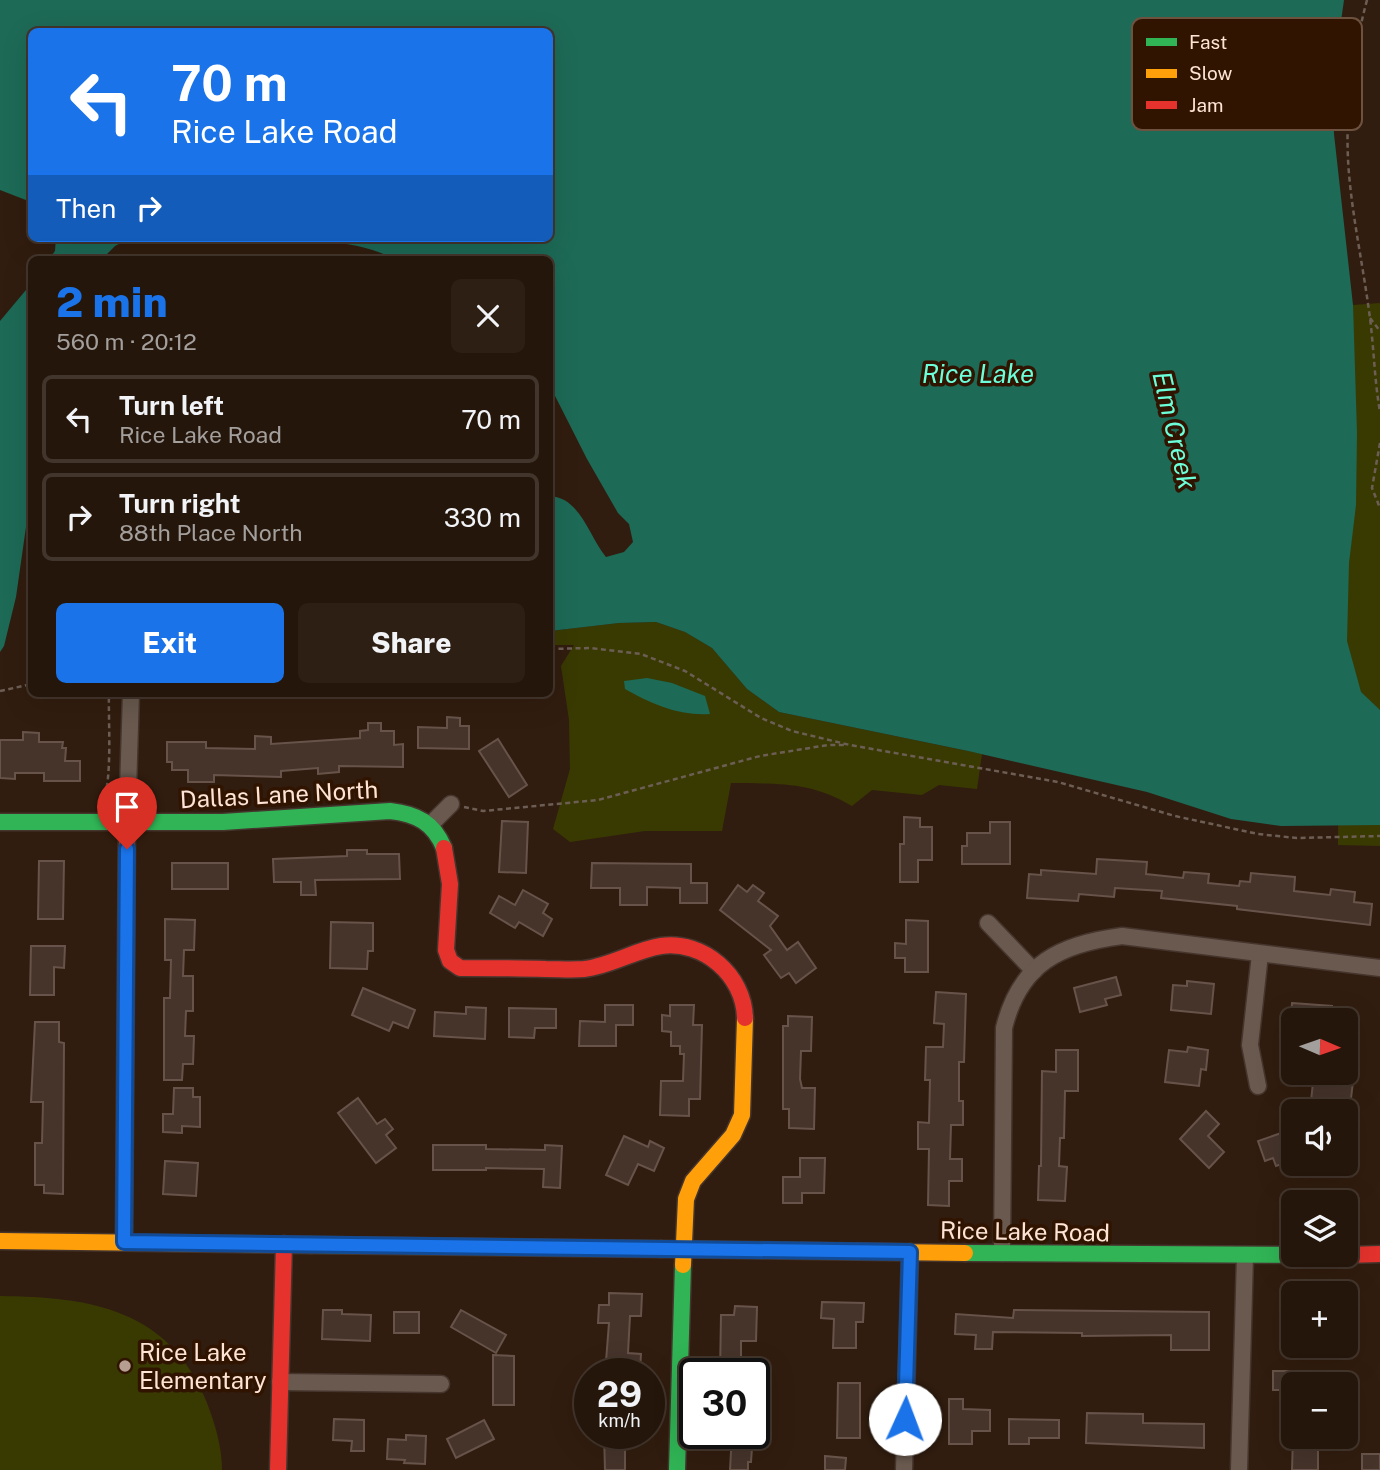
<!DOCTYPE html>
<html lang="en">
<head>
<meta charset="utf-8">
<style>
	body { margin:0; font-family:"Public Sans",sans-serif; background:#2d1f14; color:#f1f3f6; height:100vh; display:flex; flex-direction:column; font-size:26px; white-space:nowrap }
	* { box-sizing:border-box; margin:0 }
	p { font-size:23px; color:#a39f9d }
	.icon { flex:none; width:38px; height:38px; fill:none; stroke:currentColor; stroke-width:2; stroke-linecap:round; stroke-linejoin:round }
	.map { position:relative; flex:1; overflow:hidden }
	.side { position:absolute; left:28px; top:256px; width:525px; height:441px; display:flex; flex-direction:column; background:#25160b; border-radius:10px; box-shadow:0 7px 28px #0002,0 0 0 2px #42352c }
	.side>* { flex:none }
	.banner { position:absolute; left:28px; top:28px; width:525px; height:214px; border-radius:10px; box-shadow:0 7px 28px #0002,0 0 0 2px #42352c; background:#1a73e8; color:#fff; overflow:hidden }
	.needle { width:46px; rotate:92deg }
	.fabs { position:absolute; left:1281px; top:1008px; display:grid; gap:14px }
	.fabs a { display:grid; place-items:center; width:77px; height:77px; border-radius:10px; background:#25160b; box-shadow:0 7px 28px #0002,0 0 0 2px #42352c; font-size:35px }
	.speed { position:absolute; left:574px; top:1358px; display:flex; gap:14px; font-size:35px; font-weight:700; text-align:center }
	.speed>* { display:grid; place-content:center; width:91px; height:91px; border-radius:50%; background:#25160b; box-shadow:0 7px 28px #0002,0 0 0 2px #42352c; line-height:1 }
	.speed small { font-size:18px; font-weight:400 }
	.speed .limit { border:4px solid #111; border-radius:10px; background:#fff; color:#111 }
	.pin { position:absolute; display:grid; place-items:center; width:60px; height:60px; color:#fff; margin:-72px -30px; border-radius:50% 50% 50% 0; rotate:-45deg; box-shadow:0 0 7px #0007 }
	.pin .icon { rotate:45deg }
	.me { position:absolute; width:77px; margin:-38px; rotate:2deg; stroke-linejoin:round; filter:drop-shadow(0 0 5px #0008) }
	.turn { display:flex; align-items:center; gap:24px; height:147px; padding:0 28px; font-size:32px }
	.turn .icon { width:91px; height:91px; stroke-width:2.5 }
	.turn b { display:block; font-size:49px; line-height:60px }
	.then { display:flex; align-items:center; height:66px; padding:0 28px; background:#0003; gap:14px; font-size:26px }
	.round { display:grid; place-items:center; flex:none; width:74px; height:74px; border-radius:10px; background:#2d1f14 }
	.head { display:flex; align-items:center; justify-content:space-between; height:119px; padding:0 28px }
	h1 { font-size:42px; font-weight:800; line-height:52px; color:#1a73e8 }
	.action { display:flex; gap:14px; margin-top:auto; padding:14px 28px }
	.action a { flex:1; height:80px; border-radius:10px; background:#1a73e8; color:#fff; font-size:28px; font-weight:800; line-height:80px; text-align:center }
	.action a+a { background:#2d1f14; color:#f1f3f6 }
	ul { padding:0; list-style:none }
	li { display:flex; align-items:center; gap:21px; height:88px; margin:0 14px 10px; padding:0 14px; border:4px solid #42352c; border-radius:10px }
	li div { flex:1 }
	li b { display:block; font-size:26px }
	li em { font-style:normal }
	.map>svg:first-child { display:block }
</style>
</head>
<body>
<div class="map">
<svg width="1380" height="1470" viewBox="0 0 1380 1470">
	<rect width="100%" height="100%" fill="#311d0f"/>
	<!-- green -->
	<g fill="#393a02">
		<polygon points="1380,303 1380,846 1338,845 1341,517 1353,305"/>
		<path d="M656,622L685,632L712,648L747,689L779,712L982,754L977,789L939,785L922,795L872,790L852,806C810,781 779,784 731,783L722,831H645L570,842L553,829L570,769L569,720L561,666L574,645H550V631L619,623Z"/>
		<path d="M0,1296C91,1297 169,1309 207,1403C215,1424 222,1447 222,1470H0Z"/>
	</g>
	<!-- water -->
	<g fill="#1d6a57">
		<path d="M0,0H1344L1332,85L1334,134L1353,305L1357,433L1356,505L1349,563L1347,641L1361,692L1380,710V825L1281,826L1231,819L1147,792L968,751L779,712L747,689L712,648L685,632L656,622L619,623L550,631V496C581,498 589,537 606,557L624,552L633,542L629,524L618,513L587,459L550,386V259H394C348,234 287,243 237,238H550V32H32L31,202L0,190Z"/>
		<polygon points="56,238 130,238 115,246 102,259 49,259 55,251"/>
		<polygon points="31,284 30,499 16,597 4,646 0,652 0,321"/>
		<path d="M647,678L672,683L705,696L710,714C679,716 651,704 625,689L624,681Z"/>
	</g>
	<!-- building -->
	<g fill="#46342b" stroke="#67534a" stroke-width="2">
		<polygon points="447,717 460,718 460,726 469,726 469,749 418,748 418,727 447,728"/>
		<polygon points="368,723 381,723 381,731 394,731 394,745 403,744 403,767 339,766 339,772 318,774 318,768 281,771 281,777 214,775 214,782 188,782 188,770 172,770 172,762 167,762 167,742 206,742 206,748 255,749 255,736 271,737 271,744 360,738 360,731 368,730"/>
		<polygon points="23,732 39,733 39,742 63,742 62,748 66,748 65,761 80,761 80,781 44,781 44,773 15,773 15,779 0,778 0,740 23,740"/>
		<polygon points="498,739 527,785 509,797 479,751"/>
		<polygon points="904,817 920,818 920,827 932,827 932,860 918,860 918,882 900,882 900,844 904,844"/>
		<polygon points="502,821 528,822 526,873 499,872"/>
		<polygon points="990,822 1010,822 1010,864 962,864 962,846 967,846 967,833 990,833"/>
		<polygon points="347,850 367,850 367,854 399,854 400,879 315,880 316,895 301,895 301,882 274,882 273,859 347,856"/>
		<polygon points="1097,859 1147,862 1146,874 1183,878 1184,872 1209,874 1208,883 1239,886 1240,881 1250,882 1251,873 1295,877 1294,891 1330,895 1331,889 1355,892 1354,902 1372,904 1370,925 1237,909 1237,906 1161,898 1162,891 1115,888 1114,897 1079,894 1078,901 1027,898 1029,874 1041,875 1041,870 1096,874"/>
		<polygon points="39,861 64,861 63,919 38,919"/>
		<rect x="172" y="863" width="56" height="26"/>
		<polygon points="592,863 691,864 691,883 707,883 707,903 680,903 680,888 647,887 647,905 620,905 620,888 591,888"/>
		<polygon points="738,885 747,892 753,885 764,893 758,901 778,916 770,926 787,950 798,942 816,968 796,983 789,973 781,978 764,955 771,950 720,910"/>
		<polygon points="523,890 548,904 543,913 552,919 543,936 519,922 515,928 490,913 499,896 515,905"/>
		<polygon points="165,919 195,920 194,950 184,950 183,976 193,976 193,1011 186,1011 185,1036 194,1036 193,1064 183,1064 182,1080 164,1080 164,998 170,998 171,960 165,960"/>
		<polygon points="906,920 928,921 928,972 905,972 905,958 895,958 895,943 906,944"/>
		<polygon points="331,922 373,923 373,951 368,951 367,969 330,968"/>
		<polygon points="31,946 65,946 64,968 54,967 54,995 30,995"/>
		<polygon points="1116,977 1121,995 1105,999 1107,1005 1080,1012 1074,988"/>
		<polygon points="1187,981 1214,984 1211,1014 1171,1010 1173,985 1187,986"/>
		<polygon points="363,988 415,1010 408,1028 393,1022 389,1031 352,1015"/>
		<polygon points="936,992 966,994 964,1062 959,1062 959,1101 963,1101 963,1125 951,1125 950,1159 962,1159 962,1181 949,1181 949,1206 928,1205 929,1149 918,1149 918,1122 929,1123 930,1080 925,1080 926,1047 943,1047 944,1024 934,1023"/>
		<polygon points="1292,1003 1332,1006 1331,1020 1291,1020"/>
		<polygon points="605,1005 633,1005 633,1025 616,1025 616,1046 579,1046 580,1021 605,1022"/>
		<polygon points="670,1005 694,1005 693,1025 702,1025 700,1099 689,1099 689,1116 660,1115 661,1081 683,1081 684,1054 680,1054 680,1046 671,1046 671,1032 662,1031 662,1015 670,1016"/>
		<polygon points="466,1007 486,1008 485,1039 434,1036 435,1012 466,1014"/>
		<polygon points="509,1008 556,1009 556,1028 535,1028 534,1038 509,1037"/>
		<polygon points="788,1016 812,1017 811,1051 801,1051 800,1079 802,1088 815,1088 814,1129 789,1128 789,1109 783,1109 783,1026 788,1026"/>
		<polygon points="35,1022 59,1022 59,1042 64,1043 63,1194 44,1193 44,1185 35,1185 35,1143 42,1143 43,1102 31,1102"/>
		<polygon points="1188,1047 1208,1050 1206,1070 1201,1069 1199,1086 1165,1082 1169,1050 1187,1052"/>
		<polygon points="1056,1050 1078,1050 1078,1091 1065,1091 1064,1138 1060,1138 1059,1166 1067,1167 1065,1201 1038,1200 1039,1166 1041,1166 1042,1071 1056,1072"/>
		<polygon points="1314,1073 1354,1073 1350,1107 1341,1106 1340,1111 1310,1111"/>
		<polygon points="174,1088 193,1088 193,1097 200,1097 200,1127 182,1126 182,1133 163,1132 163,1114 173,1114"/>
		<polygon points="358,1098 377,1124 385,1119 393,1129 386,1135 396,1148 376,1163 338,1113"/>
		<polygon points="1206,1111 1219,1124 1208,1136 1224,1152 1209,1168 1180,1139"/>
		<polygon points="1293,1129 1293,1160 1276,1166 1273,1158 1265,1161 1258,1141"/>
		<polygon points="624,1136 648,1147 650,1141 664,1148 654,1171 638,1164 628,1185 606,1175"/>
		<polygon points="433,1145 486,1145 486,1149 545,1150 545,1145 562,1146 560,1188 543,1187 544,1169 486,1168 486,1170 433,1170"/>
		<polygon points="800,1158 825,1158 824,1193 802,1193 802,1203 783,1203 783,1177 800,1177"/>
		<polygon points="165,1161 198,1163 196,1196 163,1194"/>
		<polygon points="1282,1291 1293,1291 1293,1336 1281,1336"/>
		<polygon points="609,1293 642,1294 641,1316 630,1316 628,1353 641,1354 640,1371 638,1371 638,1374 605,1374 609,1323 598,1323 599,1305 609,1305"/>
		<polygon points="822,1302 864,1303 863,1322 856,1322 856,1348 833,1348 834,1319 821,1318"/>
		<polygon points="735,1306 757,1307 756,1341 741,1341 741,1374 720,1374 721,1315 734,1315"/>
		<polygon points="323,1310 342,1310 342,1314 371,1315 370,1341 322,1339"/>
		<polygon points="461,1310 506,1335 496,1353 451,1327"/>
		<polygon points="1014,1310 1209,1312 1209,1350 1171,1350 1171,1335 1082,1336 1082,1333 993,1332 992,1349 975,1349 976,1335 955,1334 956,1314 1013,1318"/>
		<rect x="394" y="1312" width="25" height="21"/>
		<polygon points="493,1355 514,1356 514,1405 493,1405"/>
		<polygon points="1273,1371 1299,1371 1299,1384 1293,1384 1293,1390 1273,1390"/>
		<polygon points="838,1383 860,1383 860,1438 837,1438"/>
		<polygon points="949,1399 963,1399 963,1409 990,1410 990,1431 972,1431 972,1444 949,1444"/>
		<polygon points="1087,1413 1143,1414 1143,1423 1204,1424 1204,1448 1086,1443"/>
		<polygon points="334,1419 364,1420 364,1451 351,1451 352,1441 333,1440"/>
		<polygon points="1009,1419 1059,1420 1059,1438 1029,1438 1029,1444 1009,1444"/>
		<polygon points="484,1420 494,1439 456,1458 447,1439"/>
		<polygon points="604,1433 625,1433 625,1470 605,1470"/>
		<polygon points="732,1433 753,1433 751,1462 748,1462 748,1470 730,1470"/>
		<polygon points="406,1435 426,1436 425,1464 404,1463 405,1460 387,1459 388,1439 406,1440"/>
		<polygon points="1293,1437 1318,1437 1318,1470 1292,1470"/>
		<rect x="1362" y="1454" width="18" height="16"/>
		<polygon points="825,1456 846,1458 845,1470 825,1470"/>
	</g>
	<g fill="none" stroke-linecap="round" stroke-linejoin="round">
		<!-- street casing -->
		<g stroke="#45352d" stroke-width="19">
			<g id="street">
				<polyline points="430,825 451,804"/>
				<polyline points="988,923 1034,971"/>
				<polyline points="1258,1086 1250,1045 1260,954"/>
				<polyline points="124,1242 127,823 131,693"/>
				<path d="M1002,1253L1004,1028C1020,963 1060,944 1122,936L1380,968"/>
				<polyline points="280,1382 441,1384"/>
				<polyline points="904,1470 910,1252"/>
				<polyline points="1239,1470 1245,1256"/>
			</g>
		</g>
		<!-- fast casing -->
		<g stroke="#45352d" stroke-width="19">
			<g id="fast">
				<path d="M0,822H223L390,811C417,814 434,823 444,848"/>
				<polyline points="311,1245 661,1249"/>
				<polyline points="965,1253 1336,1255"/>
				<polyline points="677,1470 683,1265"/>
			</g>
		</g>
		<!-- slow casing -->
		<g stroke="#45352d" stroke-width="19">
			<g id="slow">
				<polyline points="0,1241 311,1245"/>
				<polyline points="661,1249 965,1253"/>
				<polyline points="683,1265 686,1199 693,1181 733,1135 742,1115 745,1018"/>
			</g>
		</g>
		<!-- jam casing -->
		<g stroke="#45352d" stroke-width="19">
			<g id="jam">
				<path d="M444,848L450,884L446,950L450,961L460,968C489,968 518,968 546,969C559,969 572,970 584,969C611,966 635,950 661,946C703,940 744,975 745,1018"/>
				<polyline points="1346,1255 1380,1254"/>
				<polyline points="278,1470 284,1244"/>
			</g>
		</g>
		<!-- path -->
		<g stroke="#6d5e55" stroke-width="2.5" stroke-dasharray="5 3.5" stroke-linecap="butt">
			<path d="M1367,0C1352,56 1344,116 1349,174C1353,220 1363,266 1369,311C1374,345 1374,378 1380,412"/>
			<polyline points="1370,318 1380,331"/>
			<polyline points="1380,443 1372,488 1380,508"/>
			<polyline points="550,649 590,648 641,654 685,671 761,718 792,731 850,745 1058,782 1175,816 1258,834 1297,838 1380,836"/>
			<polyline points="0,691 32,684"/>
			<path d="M102,804C113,782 108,720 109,693"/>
			<polyline points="464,807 483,811 598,800 760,756 828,745 846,745"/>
		</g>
		<!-- street -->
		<use href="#street" stroke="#69594e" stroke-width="16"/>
		<!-- fast -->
		<use href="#fast" stroke="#30b455" stroke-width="16"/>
		<!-- slow -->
		<use href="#slow" stroke="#ff9f0a" stroke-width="16"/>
		<!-- jam -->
		<use href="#jam" stroke="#e5322d" stroke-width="16"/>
	</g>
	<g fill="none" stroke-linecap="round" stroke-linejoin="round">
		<!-- route casing -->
		<g stroke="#114b97" stroke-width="18">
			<polyline id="route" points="127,849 124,1242 910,1252 905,1419"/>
		</g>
		<!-- route -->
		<use href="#route" stroke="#1a73e8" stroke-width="12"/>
	</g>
	<!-- markers -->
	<circle fill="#b69e90" stroke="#301400" stroke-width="2.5" cx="125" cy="1366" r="7"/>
	<g text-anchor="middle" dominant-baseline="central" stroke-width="7" stroke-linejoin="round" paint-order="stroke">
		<!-- street labels -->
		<g font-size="24" fill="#fee4d5" stroke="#301400">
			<text transform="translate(279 794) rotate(-3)">Dallas Lane North</text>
			<text transform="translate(1025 1231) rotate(1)">Rice Lake Road</text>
		</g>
		<!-- poi labels -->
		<g font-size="24" fill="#fee4d5" stroke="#301400" text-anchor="start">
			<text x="139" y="1352">Rice Lake<tspan x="139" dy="28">Elementary</tspan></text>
		</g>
		<!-- water labels -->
		<g font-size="26" font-style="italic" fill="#6bfed9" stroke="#301400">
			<text x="978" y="373">Rice Lake</text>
			<text transform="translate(1175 430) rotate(77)">Elm Creek</text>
		</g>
	</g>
	<!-- legend -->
	<rect x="1132" y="18" width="230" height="112" rx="10" fill="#301400" stroke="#6e5240" stroke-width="2"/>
	<rect x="1146" y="38" width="31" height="8" fill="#30b455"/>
	<rect x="1146" y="69" width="31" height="9" fill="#ff9f0a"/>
	<rect x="1146" y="101" width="31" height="8" fill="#e5322d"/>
	<g font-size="19" fill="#fee4d5">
		<text x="1189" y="49">Fast</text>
		<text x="1189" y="80">Slow</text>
		<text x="1189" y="112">Jam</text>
	</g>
</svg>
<div class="fabs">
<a><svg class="needle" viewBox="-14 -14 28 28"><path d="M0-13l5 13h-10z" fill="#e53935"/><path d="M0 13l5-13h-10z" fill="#a39f9d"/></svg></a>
<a><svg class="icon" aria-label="sound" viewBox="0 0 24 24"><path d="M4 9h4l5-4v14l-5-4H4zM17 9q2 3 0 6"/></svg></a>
<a><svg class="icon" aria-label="layers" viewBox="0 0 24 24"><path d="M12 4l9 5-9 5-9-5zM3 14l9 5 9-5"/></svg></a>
<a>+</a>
<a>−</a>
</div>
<div class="speed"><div>29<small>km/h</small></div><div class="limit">30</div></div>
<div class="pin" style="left:127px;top:849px;background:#d93025"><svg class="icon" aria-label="arrive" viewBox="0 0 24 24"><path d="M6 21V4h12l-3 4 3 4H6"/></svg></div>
<svg class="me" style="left:905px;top:1419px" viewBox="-20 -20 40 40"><circle r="19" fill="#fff"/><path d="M0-13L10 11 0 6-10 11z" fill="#1a73e8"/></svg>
<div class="banner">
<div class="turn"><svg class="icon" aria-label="left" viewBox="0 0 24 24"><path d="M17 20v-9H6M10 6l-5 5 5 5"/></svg><div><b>70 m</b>Rice Lake Road</div></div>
<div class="then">Then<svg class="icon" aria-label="right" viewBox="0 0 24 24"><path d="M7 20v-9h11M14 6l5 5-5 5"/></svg></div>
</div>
<section class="side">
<div class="head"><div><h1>2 min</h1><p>560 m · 20:12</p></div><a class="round"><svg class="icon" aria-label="close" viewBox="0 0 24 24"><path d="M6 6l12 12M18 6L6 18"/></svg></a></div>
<ul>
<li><svg class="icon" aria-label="left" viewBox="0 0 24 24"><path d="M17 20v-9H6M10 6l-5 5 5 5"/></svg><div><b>Turn left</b><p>Rice Lake Road</p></div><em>70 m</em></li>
<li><svg class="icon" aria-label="right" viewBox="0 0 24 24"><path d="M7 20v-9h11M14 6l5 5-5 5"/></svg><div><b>Turn right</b><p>88th Place North</p></div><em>330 m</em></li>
</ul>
<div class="action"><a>Exit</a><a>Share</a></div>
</section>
</div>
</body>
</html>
